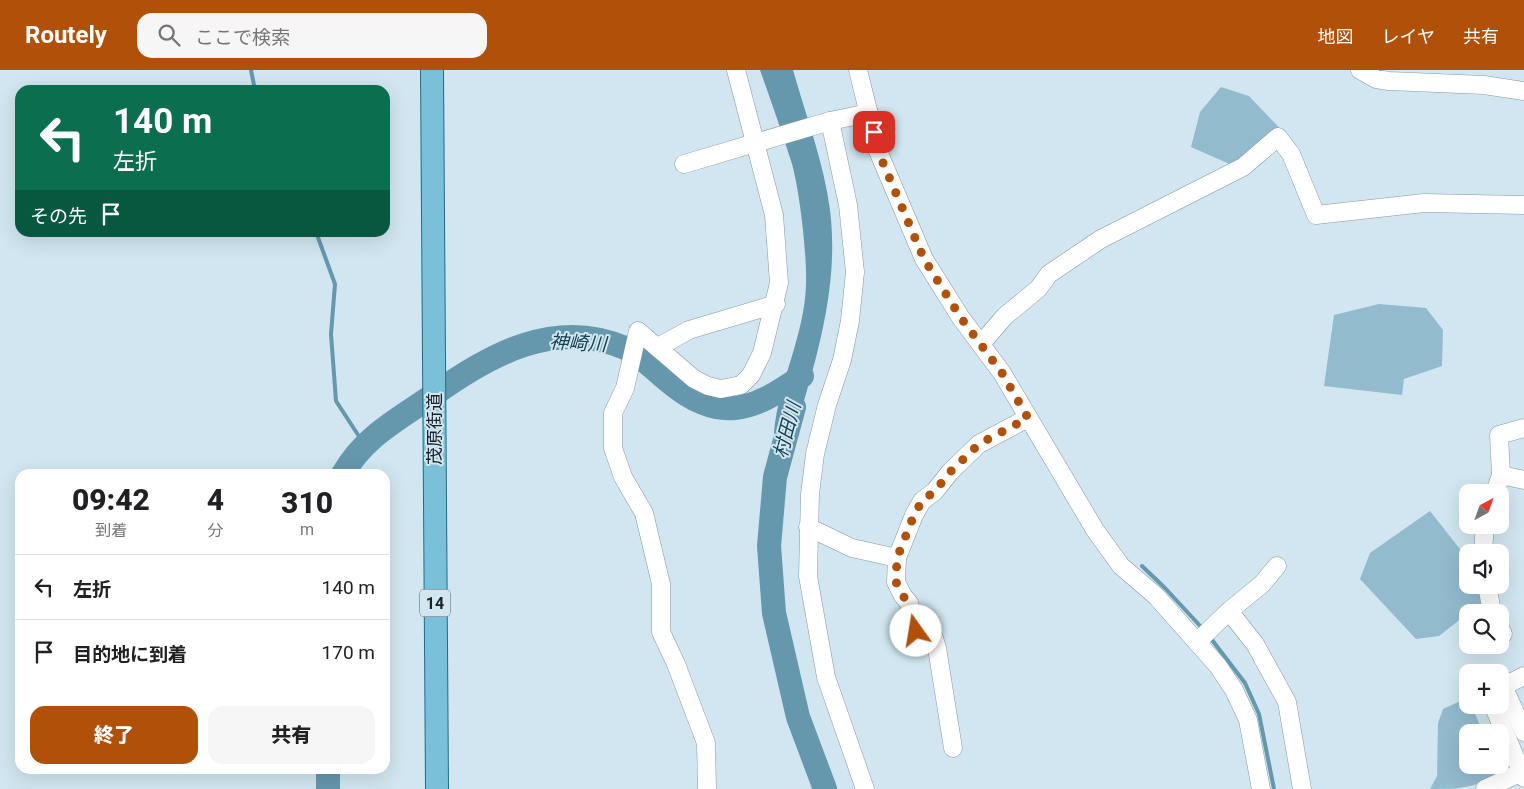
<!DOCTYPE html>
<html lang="ja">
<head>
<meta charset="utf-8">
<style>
	body { margin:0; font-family:Roboto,"Noto Sans JP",sans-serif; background:#f6f6f6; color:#202124; height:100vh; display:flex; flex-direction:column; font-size:19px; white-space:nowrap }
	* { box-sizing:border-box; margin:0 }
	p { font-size:16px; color:#757577 }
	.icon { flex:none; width:28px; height:28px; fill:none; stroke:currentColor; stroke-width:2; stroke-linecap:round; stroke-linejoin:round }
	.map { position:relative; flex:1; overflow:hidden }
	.panel { position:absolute; left:15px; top:399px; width:375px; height:305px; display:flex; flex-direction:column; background:#fff; border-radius:15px; box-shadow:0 5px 20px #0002 }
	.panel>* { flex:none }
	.guide { position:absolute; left:15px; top:15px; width:375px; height:152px; border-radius:15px; box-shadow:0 5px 20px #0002; background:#0b6e4f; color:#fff; overflow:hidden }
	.needle { width:32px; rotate:41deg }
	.fabs { position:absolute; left:1459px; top:414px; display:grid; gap:10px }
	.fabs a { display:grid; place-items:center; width:50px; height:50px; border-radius:10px; background:#fff; box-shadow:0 5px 20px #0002; font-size:25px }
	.pin { position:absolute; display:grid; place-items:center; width:42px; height:42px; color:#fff; margin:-21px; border-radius:10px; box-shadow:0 2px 8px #0006 }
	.me { position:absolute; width:55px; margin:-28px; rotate:347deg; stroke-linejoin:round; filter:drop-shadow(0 0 4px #0008) }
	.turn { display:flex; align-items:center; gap:18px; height:105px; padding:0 15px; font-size:22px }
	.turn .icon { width:65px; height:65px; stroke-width:2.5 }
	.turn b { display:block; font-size:35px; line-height:42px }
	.then { display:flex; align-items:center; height:48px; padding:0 15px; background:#0003; gap:10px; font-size:19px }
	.eta { display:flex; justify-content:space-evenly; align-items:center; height:85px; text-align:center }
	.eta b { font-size:30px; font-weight:800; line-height:35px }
	.button { display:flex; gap:10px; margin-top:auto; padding:10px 15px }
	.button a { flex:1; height:58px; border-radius:15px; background:#b05009; color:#fff; font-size:20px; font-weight:800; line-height:58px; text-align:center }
	.button a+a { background:#f6f6f6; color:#202124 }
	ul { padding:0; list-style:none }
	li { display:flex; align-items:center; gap:15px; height:65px; padding:0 15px; border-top:1px solid #e0e0e0 }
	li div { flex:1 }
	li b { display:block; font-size:19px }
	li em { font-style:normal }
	header { display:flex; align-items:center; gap:30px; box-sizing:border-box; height:70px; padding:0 25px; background:#b05009; color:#fff }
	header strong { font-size:24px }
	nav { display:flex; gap:28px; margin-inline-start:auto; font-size:18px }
	.search { width:350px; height:45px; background:#f6f6f6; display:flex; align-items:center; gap:12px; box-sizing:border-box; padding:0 18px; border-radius:15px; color:#757577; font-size:19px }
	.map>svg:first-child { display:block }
</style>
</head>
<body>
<header>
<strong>Routely</strong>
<div class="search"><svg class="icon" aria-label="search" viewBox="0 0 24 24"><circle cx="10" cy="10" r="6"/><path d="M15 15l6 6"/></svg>ここで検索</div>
<nav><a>地図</a><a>レイヤ</a><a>共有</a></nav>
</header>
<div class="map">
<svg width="1524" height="719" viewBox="0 0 1524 719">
	<rect width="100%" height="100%" fill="#d1e6f0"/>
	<!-- green -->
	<g fill="#92bbce">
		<polygon points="1221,17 1249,26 1287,66 1243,100 1191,77 1200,42"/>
		<polygon points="1379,234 1426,238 1443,260 1442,296 1404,309 1402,325 1324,316 1334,245"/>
		<polygon points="1430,441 1467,488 1468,515 1481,515 1481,533 1439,566 1416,569 1360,509 1370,483"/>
		<path d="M1467,628L1468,635H1471L1483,662H1468V695H1498L1499,699C1483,719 1455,719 1430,719L1437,706L1438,653L1443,639Z"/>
	</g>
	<!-- water -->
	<path fill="#6597ad" d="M760,0H793C806,46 824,93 830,140C840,220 814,296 792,372L774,363C778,313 805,265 806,214C807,184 800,123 792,94C782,62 771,31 760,0Z"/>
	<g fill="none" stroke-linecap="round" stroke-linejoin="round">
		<!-- stream -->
		<g stroke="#6597ad" stroke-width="4">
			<polyline points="251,0 255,20"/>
			<polyline points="316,162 335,214 331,264 336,331 364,374"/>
			<polyline points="1142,496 1165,518 1203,559"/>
			<polyline points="1209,566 1245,613 1259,644 1274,719"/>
		</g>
		<!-- river -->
		<g stroke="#6597ad" stroke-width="24">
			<polyline points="794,337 775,407 769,476 774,543 798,647 825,719"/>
			<path d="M343,404C365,365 401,348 436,323C491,284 556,248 625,278C641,285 653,299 667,310C719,354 751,342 802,306"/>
			<polyline points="328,699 328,719"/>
		</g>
		<!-- minor casing -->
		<g stroke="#8598a2" stroke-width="19">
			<g id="minor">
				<polyline points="858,0 878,81 924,189 961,248 1002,303 1095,460 1121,496 1156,526 1218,596 1234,620 1248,650 1261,719"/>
				<polyline points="1360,0 1376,9 1389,11 1484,15 1524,21"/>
				<polyline points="830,51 848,135 855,202 850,251 842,290 827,335 815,384 810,424 808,506 826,607 865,719"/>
				<polyline points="684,94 830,51 869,43"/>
				<polyline points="981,274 1005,246 1038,219 1049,204 1101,169 1243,97 1278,67 1291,84 1316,145 1424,133 1524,135"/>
				<polyline points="658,277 689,260 776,234"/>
				<polyline points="1501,405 1524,410"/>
				<polyline points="1495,422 1501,405 1499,365 1524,358"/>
				<polyline points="808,457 852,478 897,488"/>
				<polyline points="1483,482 1485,455"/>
				<polyline points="1487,515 1492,542"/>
				<polyline points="1229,541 1262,514 1277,496"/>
				<polyline points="1500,558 1503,564 1500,565"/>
				<polyline points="1197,572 1229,541 1255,574 1287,632 1302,719"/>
				<polyline points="1503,616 1524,662"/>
				<polyline points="1500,618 1524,606"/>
				<polyline points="1493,635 1524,708"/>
				<polyline points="953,678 937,578 934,568 916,561 909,533 903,526 896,512 897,488 914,445 922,431 935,421 950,402 979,374 1028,348"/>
				<polyline points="707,719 706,673 676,594 661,562 661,514 644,443 623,407 613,378 613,343 625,318 638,261 694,309 708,316 721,319 741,315 751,305 762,283 779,213 774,145 736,0"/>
				<polyline points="1485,719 1524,701"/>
			</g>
		</g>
		<!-- major casing -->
		<g stroke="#1f6d8a" stroke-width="24">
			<polyline id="major" points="432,0 437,719"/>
		</g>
		<!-- minor -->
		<use href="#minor" stroke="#fff" stroke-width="18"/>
		<!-- major -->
		<use href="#major" stroke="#7ac0d9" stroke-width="22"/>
	</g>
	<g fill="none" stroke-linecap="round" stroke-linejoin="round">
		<!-- route -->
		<polyline stroke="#b05009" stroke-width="9" stroke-dasharray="0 16.2" points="874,62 878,81 924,189 961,248 1002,303 1028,348 979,374 950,402 935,421 922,431 914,445 897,488 896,512 903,526 909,533 916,561"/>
	</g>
	<g text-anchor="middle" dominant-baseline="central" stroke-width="4" stroke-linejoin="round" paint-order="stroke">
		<!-- shield labels -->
		<rect fill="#d1e6f0" stroke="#515d63" stroke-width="1" x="420" y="519.5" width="30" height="27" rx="4"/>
		<g font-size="16" font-weight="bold" fill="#1a2226">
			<text x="435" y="533">14</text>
		</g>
		<!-- street labels -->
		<g font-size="18" fill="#1a2226" stroke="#d1e6f0">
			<text transform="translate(434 359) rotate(-90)">茂原街道</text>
		</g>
		<!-- water labels -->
		<g font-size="19" font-style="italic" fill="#164153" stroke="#d1e6f0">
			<text transform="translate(578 273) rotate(3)">神崎川</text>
			<text transform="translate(787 360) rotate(-75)">村田川</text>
		</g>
	</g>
</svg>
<div class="fabs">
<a><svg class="needle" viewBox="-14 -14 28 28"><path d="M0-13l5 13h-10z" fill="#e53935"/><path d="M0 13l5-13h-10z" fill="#757577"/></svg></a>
<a><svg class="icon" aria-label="sound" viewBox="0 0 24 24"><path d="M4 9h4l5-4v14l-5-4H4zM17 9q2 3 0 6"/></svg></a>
<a><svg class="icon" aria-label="search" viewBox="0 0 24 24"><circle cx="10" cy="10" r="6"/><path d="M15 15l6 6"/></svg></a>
<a>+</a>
<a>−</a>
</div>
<div class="pin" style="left:874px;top:62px;background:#d93025"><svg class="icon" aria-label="arrive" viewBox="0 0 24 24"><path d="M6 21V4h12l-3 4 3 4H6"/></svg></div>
<svg class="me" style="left:916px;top:561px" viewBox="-20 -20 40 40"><circle r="19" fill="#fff"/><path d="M0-13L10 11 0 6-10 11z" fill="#b05009"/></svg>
<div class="guide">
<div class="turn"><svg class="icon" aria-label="left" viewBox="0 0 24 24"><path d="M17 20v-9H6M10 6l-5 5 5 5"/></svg><div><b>140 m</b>左折</div></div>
<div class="then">その先<svg class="icon" aria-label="arrive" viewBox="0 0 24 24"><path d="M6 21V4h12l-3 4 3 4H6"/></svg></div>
</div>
<section class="panel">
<div class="eta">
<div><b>09:42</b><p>到着</p></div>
<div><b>4</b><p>分</p></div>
<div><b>310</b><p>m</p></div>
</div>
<ul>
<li><svg class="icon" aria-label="left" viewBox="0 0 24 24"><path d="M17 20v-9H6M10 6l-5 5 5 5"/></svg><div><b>左折</b></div><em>140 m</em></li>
<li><svg class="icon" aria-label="arrive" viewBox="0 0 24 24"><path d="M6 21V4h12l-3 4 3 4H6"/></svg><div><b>目的地に到着</b></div><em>170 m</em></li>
</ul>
<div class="button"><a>終了</a><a>共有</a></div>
</section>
</div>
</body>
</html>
